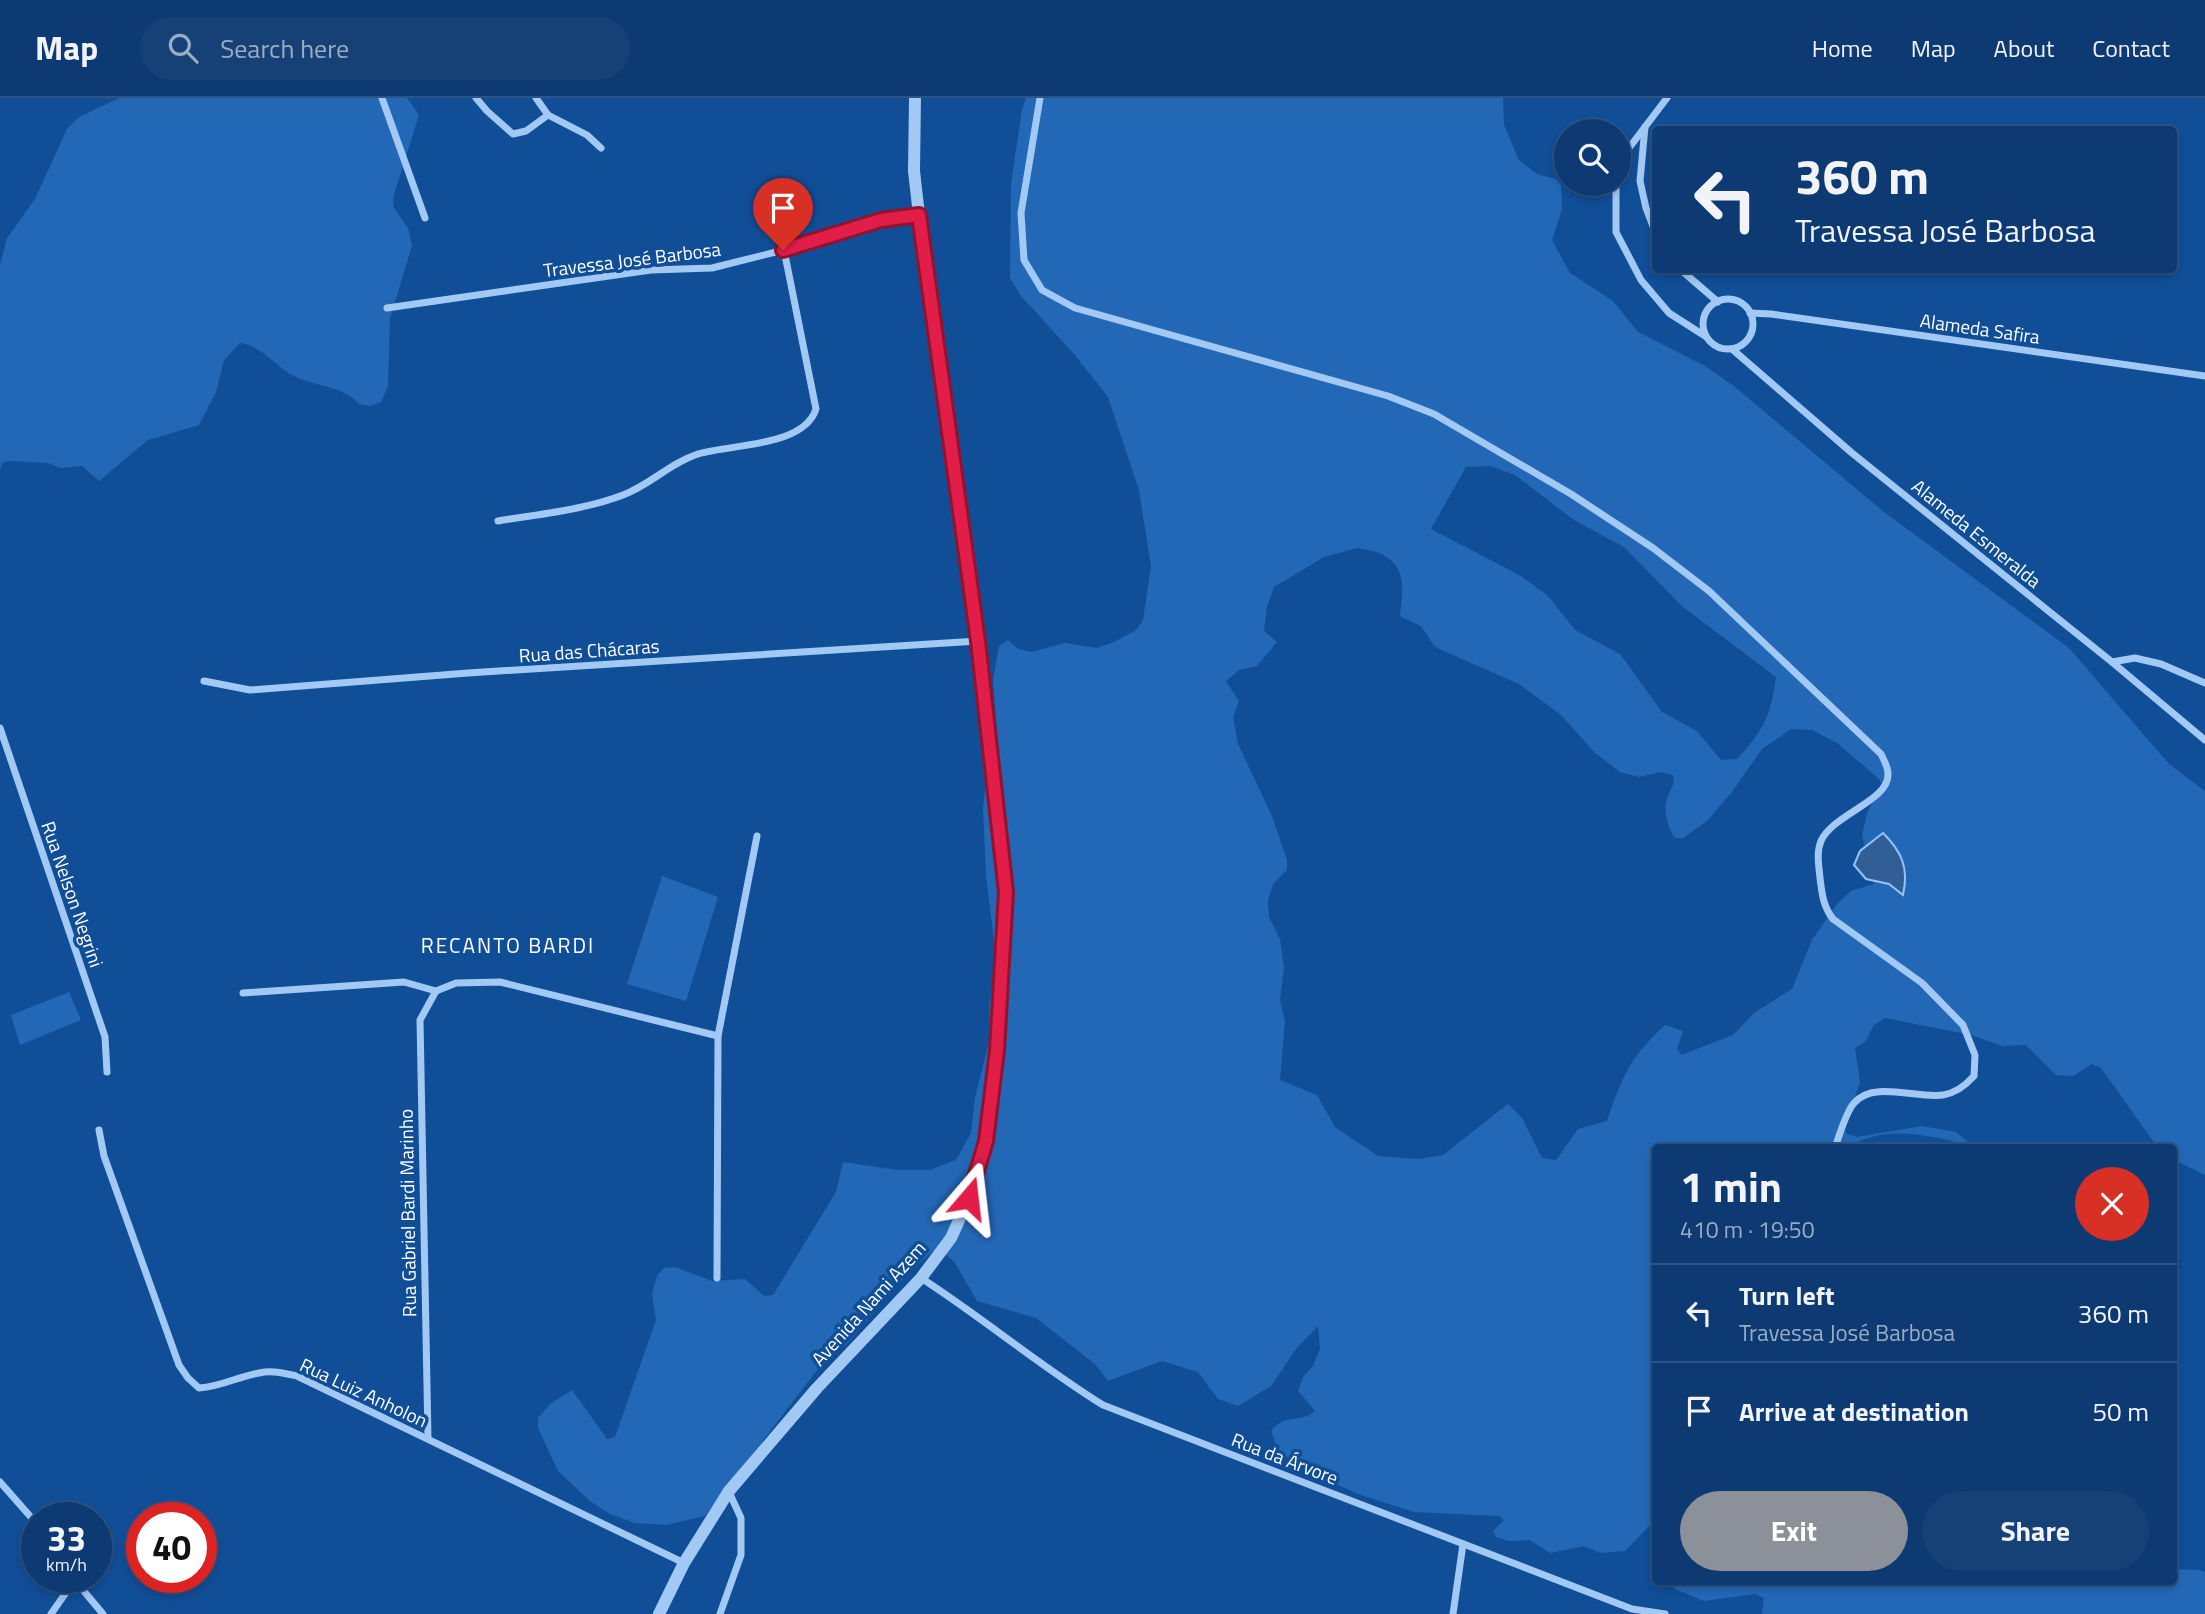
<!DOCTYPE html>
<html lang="en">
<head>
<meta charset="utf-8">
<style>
	body { margin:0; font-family:"Titillium Web",sans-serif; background:#164177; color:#f1f3f6; height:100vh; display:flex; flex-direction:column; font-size:26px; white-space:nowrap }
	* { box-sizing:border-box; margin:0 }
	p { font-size:23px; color:#9aadc4 }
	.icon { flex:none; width:38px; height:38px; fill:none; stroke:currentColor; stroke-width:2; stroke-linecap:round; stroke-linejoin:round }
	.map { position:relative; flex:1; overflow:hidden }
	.side { position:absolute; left:1652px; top:1046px; width:525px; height:441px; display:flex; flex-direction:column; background:#0d3a72; border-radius:7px; box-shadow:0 4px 10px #0003,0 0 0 2px #2d5484 }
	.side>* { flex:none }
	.guide { position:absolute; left:1652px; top:28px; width:525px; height:147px; border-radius:7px; box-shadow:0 4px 10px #0003,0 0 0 2px #2d5484; background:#0d3a72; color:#f1f3f6; overflow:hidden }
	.tools { position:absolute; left:1554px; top:21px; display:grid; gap:14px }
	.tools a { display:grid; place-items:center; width:77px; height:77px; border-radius:50%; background:#0d3a72; box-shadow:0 4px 10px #0003,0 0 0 2px #2d5484; font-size:35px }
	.speed { position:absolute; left:21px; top:1404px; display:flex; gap:14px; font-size:35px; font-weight:700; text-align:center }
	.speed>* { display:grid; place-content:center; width:91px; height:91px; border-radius:50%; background:#0d3a72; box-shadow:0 4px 10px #0003,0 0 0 2px #2d5484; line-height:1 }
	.speed small { font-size:18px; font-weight:400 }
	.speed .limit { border:10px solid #d22; background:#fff; color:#111 }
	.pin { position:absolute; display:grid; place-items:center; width:60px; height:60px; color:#fff; margin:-72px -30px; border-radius:50% 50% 50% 0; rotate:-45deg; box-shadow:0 0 7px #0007 }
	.pin .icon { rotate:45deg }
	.me { position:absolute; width:77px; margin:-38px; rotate:17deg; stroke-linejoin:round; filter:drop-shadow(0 0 5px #0008) }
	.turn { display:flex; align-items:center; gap:24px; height:147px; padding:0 28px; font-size:32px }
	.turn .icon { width:91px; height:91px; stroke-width:2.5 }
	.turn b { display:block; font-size:49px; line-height:60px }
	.round { display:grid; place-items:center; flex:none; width:74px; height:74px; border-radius:37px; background:#164177 }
	.headline { display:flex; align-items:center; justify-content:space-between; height:119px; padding:0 28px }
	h1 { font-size:42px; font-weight:700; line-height:52px }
	.primary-button { display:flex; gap:14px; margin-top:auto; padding:14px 28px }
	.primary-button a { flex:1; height:80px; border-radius:42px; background:#8c9099; color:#fff; font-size:28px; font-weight:700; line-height:80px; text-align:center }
	.primary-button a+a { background:#164177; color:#f1f3f6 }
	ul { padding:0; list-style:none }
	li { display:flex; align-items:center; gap:21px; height:98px; padding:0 28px; border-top:2px solid #2d5484 }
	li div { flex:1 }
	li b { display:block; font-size:26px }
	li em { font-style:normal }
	header { display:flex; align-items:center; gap:42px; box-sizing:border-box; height:98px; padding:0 35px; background:#0d3a72; border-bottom:2px solid #2d5484 }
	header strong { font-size:33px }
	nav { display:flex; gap:38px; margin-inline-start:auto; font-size:24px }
	.search { width:490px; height:63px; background:#164177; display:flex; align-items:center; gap:18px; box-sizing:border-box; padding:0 24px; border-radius:38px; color:#9aadc4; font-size:26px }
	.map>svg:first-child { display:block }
</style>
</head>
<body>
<header>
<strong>Map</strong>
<div class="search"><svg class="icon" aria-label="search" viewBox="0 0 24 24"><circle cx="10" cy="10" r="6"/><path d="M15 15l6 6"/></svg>Search here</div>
<nav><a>Home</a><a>Map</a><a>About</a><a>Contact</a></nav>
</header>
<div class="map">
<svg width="2205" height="1516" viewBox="0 0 2205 1516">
	<rect width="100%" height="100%" fill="#114e98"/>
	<!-- green -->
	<g fill="#2368b7" fill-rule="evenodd">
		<path d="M119,0H407L419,17L393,100L394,110L408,130L412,148L390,220L388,288L381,304L370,308L359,306C342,286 312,289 290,276C273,265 260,247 240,245L224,262L216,294L199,327L148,342L99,383L82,368L61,370L48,365L9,363L2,365L0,372V167L7,140L35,101L67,31L79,19Z"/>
		<path d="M1026,0H1503L1504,27L1519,62L1537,76L1556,81L1561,87L1562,111L1552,142L1570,175L1613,203L1638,234L1705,268L1735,289L1884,414L2069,550L2169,666L2205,693V1077L2174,1062V1050H2160L2153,1043L2101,970L2092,966L2073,978L2056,977L2026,947L2003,948L1971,937L1885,920L1874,927L1866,943L1855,950L1860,984L1844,1030L1847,1036L1857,1039L1922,1028L1956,1034L1968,1044L1964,1046C1923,1036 1884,1027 1846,1050H1656L1655,1422L1625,1453L1600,1455L1584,1448L1550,1455L1530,1442L1509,1443L1496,1439L1493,1433L1504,1422L1499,1418L1414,1414L1361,1397L1303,1372L1278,1352L1271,1333C1286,1314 1300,1326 1315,1313L1298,1293L1303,1279L1313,1268L1320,1251L1318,1228L1296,1251L1271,1288L1238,1308L1218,1301L1198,1274L1162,1263L1108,1283L1095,1266L1036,1220L977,1203L955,1165L938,1149L911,1172L846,1247L821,1267L705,1418L666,1427L635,1425L610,1416L591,1404L558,1373L538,1330V1320L550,1306L572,1292L607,1341L615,1339L656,1222L652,1196L657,1178L664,1170L675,1169L712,1183L745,1181L764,1198L773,1197L836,1094L843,1064L898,1072H930L956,1062L971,1035L975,1000L990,940L989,909L994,874V843L986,778L983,710L986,684L995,703L1001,683L993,582L999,548L1008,542L1018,551L1031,554L1065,545L1097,550L1114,544L1136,532L1143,522L1151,468L1139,392L1108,299L1074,256L1021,198L1010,180L1011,86L1022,11ZM1490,368L1515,377L1574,422L1624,449L1683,509L1776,579C1771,617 1764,632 1737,661L1721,662L1697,633L1662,614L1620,556L1575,532L1548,498L1521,478L1431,431L1466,369ZM1358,450C1366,452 1378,453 1385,458C1408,471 1402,496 1400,518L1421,528L1435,549L1519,586L1561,617L1594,654L1620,674L1639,679L1661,674L1673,677C1676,688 1667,695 1666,706C1664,716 1669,732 1675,740H1683L1707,723L1732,694L1762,651L1791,631L1812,632L1837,645L1878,680L1883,688H1881L1867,715L1862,737L1874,786L1851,793L1837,806L1812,842L1792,891L1754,915L1733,937L1681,957L1677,951L1683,933L1665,927C1630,959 1622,979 1607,1023L1578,1031L1556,1062L1542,1060L1522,1020L1508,1006L1443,1057L1419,1061L1378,1058L1335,1029L1317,997L1280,982L1285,923L1280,902L1284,870L1280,841L1269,819L1268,803L1273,786L1287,772V762L1272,718L1238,646L1233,619L1239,603L1226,583L1239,572L1257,568L1277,544L1264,533L1267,509L1274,489L1324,459Z"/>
		<polygon points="662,778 718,799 686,903 627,886"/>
		<polygon points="69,894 81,922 20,947 11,917"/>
		<polygon points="2174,1471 2199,1472 2205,1474 2205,1516 1762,1516 1764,1500 1755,1496 1704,1503 1675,1491 1670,1484 2174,1484"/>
	</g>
	<!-- water -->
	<path fill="#315e94" stroke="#93c4f7" stroke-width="2" d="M1883,735C1902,754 1909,770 1903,797L1889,786L1866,781L1854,767L1860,753Z"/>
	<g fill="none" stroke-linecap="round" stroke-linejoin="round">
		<!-- minor -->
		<g stroke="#a2c8f4" stroke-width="7">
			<polyline points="382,0 425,120"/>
			<polyline points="476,0 487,13 513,36 526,33 548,17"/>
			<polyline points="536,0 548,17 587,37 601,50"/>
			<path d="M1040,0L1021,115L1024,162L1042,192L1075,210L1388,298L1434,316L1571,396L1653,450L1709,493L1881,656C1884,662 1888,669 1888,676C1889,703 1833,716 1821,743C1816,755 1819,768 1820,780C1822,796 1823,808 1833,821L1922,885L1963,927L1975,957L1974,978C1965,988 1956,995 1943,997C1917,1001 1873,982 1854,1005C1846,1014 1839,1038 1835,1050"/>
			<polyline points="1645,29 1640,83 1646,110 1656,136"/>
			<polyline points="1619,74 1629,50 1667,0"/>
			<polyline points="1616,86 1616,134 1641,182 1669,215 1705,238"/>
			<polyline points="1681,172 1718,204"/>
			<circle cx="1728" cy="226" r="25"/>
			<polyline points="387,210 651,172 712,170 784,152 881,122 919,117"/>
			<polyline points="1750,215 1771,216 2205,278"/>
			<polyline points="1732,251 1852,355 2112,564 2205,642"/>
			<path d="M498,423C539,416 584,412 623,397C650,387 670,365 698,356C731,346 804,349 816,311L784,152"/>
			<polyline points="2112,564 2135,560 2161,566 2205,585"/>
			<polyline points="204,583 250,592 468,575 978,543"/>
			<polyline points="0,630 105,939 107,974"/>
			<polyline points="243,895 404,884 436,893 456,885 500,884 718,938"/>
			<path d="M99,1032L104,1058L179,1267L188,1280L199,1290C224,1288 236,1279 259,1275C272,1272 284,1275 297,1278L684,1465"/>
			<polyline points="717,1180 718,938 757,738"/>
			<path d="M921,1180C983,1220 1040,1268 1103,1307L1632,1511L1665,1516"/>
			<polyline points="428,1340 420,922 436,893"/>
			<polyline points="0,1384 37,1426"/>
			<polyline points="72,1479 103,1516"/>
			<polyline points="51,1516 74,1483"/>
			<polyline points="720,1516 741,1457 741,1420 729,1394"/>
			<polyline points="1453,1516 1463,1446"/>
		</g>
		<!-- tertiary -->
		<polyline stroke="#a2c8f4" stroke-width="12" points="659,1516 684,1465 729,1393 817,1290 921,1180 951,1140 969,1100 987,1043 997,952 1006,794 978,543 919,117 914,73 915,0"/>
	</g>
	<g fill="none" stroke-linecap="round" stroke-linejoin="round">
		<!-- route casing -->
		<g stroke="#92132f" stroke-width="18">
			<polyline id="route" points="783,152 881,122 919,117 978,543 1006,794 997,952 986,1043 969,1100"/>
		</g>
		<!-- route -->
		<use href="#route" stroke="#e11d48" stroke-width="12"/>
	</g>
	<g text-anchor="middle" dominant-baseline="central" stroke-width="7" stroke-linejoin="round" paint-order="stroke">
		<!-- street labels -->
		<g font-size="19" fill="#fff" stroke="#114e98">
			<text transform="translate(632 161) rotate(-7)">Travessa José Barbosa</text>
			<text transform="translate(1980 230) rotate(8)">Alameda Safira</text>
			<text transform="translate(1977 435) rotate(39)">Alameda Esmeralda</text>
			<text transform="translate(589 552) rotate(-4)">Rua das Chácaras</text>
			<text transform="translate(73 796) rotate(71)">Rua Nelson Negrini</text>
			<text transform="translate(407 1115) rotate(-91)">Rua Gabriel Bardi Marinho</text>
			<text transform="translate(868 1205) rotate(-48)">Avenida Nami Azem</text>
			<text transform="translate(364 1294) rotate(25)">Rua Luiz Anholon</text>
			<text transform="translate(1285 1360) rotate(21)">Rua da Árvore</text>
		</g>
		<!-- neighbourhood labels -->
		<g font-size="21" letter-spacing="2" fill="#fff" stroke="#114e98">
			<text x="508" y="847">RECANTO BARDI</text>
		</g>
	</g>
</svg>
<div class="tools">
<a><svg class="icon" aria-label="search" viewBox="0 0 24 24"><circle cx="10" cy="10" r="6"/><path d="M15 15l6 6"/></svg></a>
</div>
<div class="speed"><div>33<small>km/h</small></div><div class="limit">40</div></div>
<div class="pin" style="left:783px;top:152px;background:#d93025"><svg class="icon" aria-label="arrive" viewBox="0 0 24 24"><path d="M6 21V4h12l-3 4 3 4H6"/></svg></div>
<svg class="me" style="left:969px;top:1100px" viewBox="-20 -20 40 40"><path d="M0-17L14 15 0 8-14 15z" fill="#e11d48" stroke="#fff" stroke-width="4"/></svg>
<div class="guide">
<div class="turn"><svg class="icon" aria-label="left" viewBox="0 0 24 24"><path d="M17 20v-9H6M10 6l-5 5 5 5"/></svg><div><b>360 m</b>Travessa José Barbosa</div></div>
</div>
<section class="side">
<div class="headline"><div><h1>1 min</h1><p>410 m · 19:50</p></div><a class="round" style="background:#d93025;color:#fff"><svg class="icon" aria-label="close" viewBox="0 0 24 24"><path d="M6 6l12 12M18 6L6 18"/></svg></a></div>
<ul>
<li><svg class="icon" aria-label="left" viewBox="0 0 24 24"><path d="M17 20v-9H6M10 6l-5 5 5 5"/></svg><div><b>Turn left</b><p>Travessa José Barbosa</p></div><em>360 m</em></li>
<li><svg class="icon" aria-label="arrive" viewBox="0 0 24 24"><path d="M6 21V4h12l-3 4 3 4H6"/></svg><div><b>Arrive at destination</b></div><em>50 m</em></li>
</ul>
<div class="primary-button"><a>Exit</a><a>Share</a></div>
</section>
</div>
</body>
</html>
